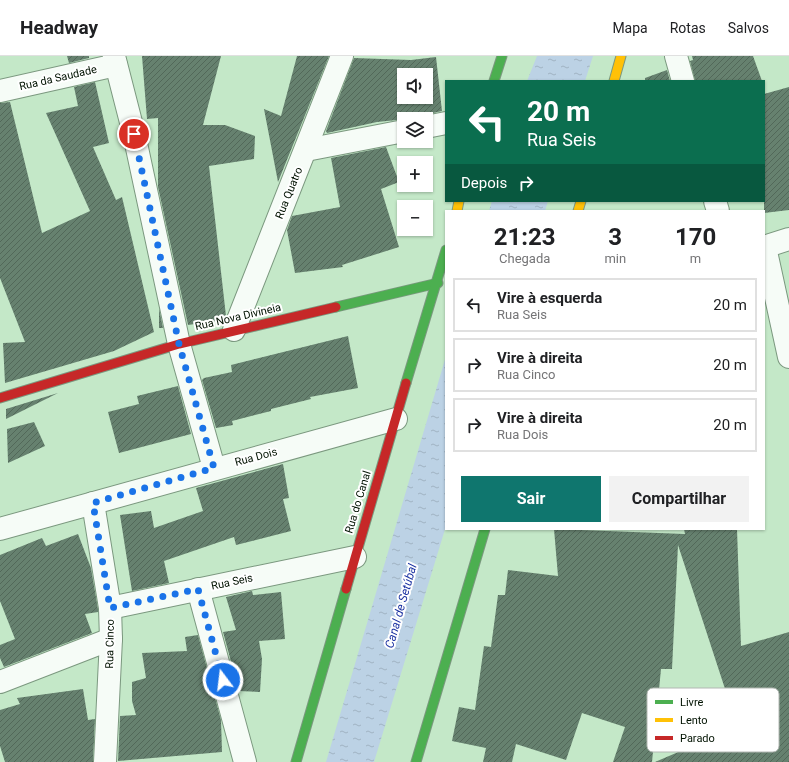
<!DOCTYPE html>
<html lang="pt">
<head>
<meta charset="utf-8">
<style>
	body { margin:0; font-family:Roboto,sans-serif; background:#f2f2f2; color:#202124; height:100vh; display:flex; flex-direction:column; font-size:15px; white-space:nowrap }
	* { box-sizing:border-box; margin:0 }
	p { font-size:13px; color:#757577 }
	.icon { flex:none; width:22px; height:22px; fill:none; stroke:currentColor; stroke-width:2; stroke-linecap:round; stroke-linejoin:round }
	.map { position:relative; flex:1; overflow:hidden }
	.details { position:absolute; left:445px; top:154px; width:320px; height:320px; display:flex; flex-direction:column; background:#fff; border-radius:0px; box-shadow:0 1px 3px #0004 }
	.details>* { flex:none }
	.guide { position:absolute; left:445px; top:24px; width:320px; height:122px; border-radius:0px; box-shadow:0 1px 3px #0004; background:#0b6e4f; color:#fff; overflow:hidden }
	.controls { position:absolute; left:397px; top:12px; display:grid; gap:8px }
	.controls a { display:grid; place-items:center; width:36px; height:36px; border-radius:0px; background:#fff; box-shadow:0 1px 3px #0004; font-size:20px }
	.pin { position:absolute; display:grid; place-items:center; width:34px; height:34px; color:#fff; margin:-17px; border:2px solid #fff; border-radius:50%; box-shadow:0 1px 4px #0007 }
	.me { position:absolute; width:44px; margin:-22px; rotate:345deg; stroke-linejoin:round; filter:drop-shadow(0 0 3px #0008) }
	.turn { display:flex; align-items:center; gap:14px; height:84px; padding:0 16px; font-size:18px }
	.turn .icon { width:52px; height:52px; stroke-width:2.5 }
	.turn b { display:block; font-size:28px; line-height:34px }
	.then { display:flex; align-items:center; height:38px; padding:0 16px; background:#0003; gap:8px; font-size:15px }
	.eta { display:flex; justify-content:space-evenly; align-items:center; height:68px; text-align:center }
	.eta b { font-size:24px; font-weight:700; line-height:28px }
	.action { display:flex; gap:8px; margin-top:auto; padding:8px 16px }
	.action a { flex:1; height:46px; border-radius:0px; background:#0f766e; color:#fff; font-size:16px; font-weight:700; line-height:46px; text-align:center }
	.action a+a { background:#f2f2f2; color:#202124 }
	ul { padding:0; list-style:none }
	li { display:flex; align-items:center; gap:12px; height:54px; margin:0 8px 6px; padding:0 8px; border:2px solid #e0e0e0; border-radius:0px }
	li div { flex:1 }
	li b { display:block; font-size:15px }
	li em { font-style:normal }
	header { display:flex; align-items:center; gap:24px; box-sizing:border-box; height:56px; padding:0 20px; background:#fff; border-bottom:1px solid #e0e0e0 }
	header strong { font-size:19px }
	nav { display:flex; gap:22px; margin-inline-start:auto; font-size:14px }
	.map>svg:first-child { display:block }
</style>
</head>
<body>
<header>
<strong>Headway</strong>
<nav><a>Mapa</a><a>Rotas</a><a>Salvos</a></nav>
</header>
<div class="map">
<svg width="789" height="706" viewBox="0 0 789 706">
	<defs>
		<pattern id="water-ripples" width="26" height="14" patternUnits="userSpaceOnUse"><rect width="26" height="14" fill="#bcd2e5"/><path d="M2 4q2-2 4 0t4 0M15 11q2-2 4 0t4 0" fill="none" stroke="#a0b3c3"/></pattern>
		<pattern id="building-hatch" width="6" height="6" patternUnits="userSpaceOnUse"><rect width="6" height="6" fill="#66816f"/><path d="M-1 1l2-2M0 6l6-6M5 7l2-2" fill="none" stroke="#526859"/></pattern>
	</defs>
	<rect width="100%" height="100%" fill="#c4e8c8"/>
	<!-- water -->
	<g fill="url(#water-ripples)">
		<polygon points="537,0 593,0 585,25 527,25"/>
		<polygon points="492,145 548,145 545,155 489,155"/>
		<polygon points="446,300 446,470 374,706 326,706"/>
	</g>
	<!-- building -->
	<g fill="url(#building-hatch)" fill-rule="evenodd">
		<polygon points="67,0 89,0 89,2 69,7"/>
		<polygon points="142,0 221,0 203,69 225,69 255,80 254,103 209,110 226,260 224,264 188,269 158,131 158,62 147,63"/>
		<polygon points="297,0 329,0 278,126 264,53 281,60"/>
		<polygon points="692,0 753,0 762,25 695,25 690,5 693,4"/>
		<path d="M436,1L442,55L424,59L417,62L377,66L327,77L326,75L354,2L411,4ZM404,19H426V41H404Z"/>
		<polygon points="667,14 670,25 645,25 645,22"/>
		<polygon points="95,26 109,87 93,91 116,144 122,141 154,276 114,295 5,327 3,287 25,286 0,222 0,47 10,46 42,177 90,155 46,57 78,50 74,31"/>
		<polygon points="789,31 789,154 764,157 764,38"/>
		<polygon points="386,91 399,126 381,133 399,191 342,209 343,211 295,217 287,174 292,160 340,151 331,102"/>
		<polygon points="159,252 163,272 159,272"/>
		<polygon points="348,280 358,332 310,341 311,343 271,353 271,355 232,365 233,369 216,372 202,324 204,322 232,316 231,309"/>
		<polygon points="178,330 191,378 119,397 108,356 139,348 137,340"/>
		<polygon points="58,337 6,363 6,353"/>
		<polygon points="34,366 45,390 8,407 7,373"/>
		<polygon points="283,408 289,442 283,443 291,475 236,489 234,481 164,505 169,527 132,535 120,459 151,455 154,472 203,455 196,432"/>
		<polygon points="554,473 685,478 684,473 737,473 741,590 789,576 789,706 655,706 718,679 725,696 774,675 746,637 728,642 678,489 672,613 661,613 652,706 613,706 625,671 582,657 566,704 516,688 512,706 483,706 486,692 452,685 459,651 475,654 484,590 491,591 498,539 505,539 508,514 558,520"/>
		<polygon points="78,478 91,512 98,553 98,556 85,558 92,577 4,611 0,602 0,589 15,583 0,545 0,499 42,482 46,490"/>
		<polygon points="252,535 253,539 281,536 285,583 259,585 262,603 260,636 239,635 223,576 236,574 226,541"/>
		<polygon points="198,579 221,664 222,696 118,705 120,660 136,659 132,645 132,626 146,622 142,597 187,595 185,581"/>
		<polygon points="83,633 88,664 95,663 93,706 5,706 0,690 0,654 20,648 17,642"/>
	</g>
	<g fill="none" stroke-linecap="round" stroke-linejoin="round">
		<!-- street casing -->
		<g stroke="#7b987f" stroke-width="24">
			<g id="street">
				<polyline points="114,0 134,78 179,288 214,412"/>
				<polyline points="676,0 683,25"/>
				<polyline points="0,35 116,9"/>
				<polyline points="426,71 446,67"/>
				<polyline points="306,94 404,75"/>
				<polyline points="715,145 718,155"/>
				<polyline points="764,191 789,183"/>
				<polyline points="765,191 789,301"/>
				<polyline points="234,274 342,0"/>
				<polyline points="93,447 110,552 111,583 105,706"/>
				<polyline points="0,473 396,363"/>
				<polyline points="198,533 245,706"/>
				<polyline points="110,552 355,501"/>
				<polyline points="0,626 111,583"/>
			</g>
		</g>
		<!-- fast casing -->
		<g stroke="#7b987f" stroke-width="11">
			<g id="fast">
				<polyline points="494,25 502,0"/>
				<polyline points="336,251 438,227"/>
				<polyline points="406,327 446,194"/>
				<polyline points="296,706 346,533"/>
				<polyline points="416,706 485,473"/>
			</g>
		</g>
		<!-- slow casing -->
		<g stroke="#7b987f" stroke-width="11">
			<g id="slow">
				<polyline points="614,25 621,0"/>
				<polyline points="457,155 459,145"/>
				<polyline points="578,155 581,145"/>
			</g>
		</g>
		<!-- jam casing -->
		<g stroke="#7b987f" stroke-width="11">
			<g id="jam">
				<polyline points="0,342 179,288 336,251"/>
				<polyline points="346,533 406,327"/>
			</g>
		</g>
		<!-- street -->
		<use href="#street" stroke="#f6fcf7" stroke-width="22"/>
		<!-- fast -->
		<use href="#fast" stroke="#4caf50" stroke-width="9"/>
		<!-- slow -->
		<use href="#slow" stroke="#ffc107" stroke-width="9"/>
		<!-- jam -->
		<use href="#jam" stroke="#c62828" stroke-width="9"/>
	</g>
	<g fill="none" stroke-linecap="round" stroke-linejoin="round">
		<!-- route -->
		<polyline stroke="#1a73e8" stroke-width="7" stroke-dasharray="0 12.6" points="134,78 179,288 214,412 93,447 110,552 198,533 223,624"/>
	</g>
	<g text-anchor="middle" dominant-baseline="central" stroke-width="4" stroke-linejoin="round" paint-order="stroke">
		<!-- street labels -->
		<g font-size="11" fill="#001201" stroke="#fff">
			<text transform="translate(58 22) rotate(-13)">Rua da Saudade</text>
			<text transform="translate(289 137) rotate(-68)">Rua Quatro</text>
			<text transform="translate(238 261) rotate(-13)">Rua Nova Divineia</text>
			<text transform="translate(256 401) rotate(-15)">Rua Dois</text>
			<text transform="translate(358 446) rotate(-73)">Rua do Canal</text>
			<text transform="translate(232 526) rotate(-12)">Rua Seis</text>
			<text transform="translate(110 588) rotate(-89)">Rua Cinco</text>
		</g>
		<!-- water labels -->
		<g font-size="12" font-style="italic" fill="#1b32a2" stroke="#fff">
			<text transform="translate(401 550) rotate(-74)">Canal de Setúbal</text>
		</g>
	</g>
	<!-- legend -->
	<rect x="647" y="632" width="132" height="64" rx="6" fill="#fff" stroke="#b2b8b3" stroke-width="1"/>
	<rect x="655" y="644" width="18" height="4" fill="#4caf50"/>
	<rect x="655" y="662" width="18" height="4" fill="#ffc107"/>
	<rect x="655" y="680" width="18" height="4" fill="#c62828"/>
	<g font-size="11" fill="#001201">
		<text x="680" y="650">Livre</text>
		<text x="680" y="668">Lento</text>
		<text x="680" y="686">Parado</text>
	</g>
</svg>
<div class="controls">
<a><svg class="icon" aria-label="sound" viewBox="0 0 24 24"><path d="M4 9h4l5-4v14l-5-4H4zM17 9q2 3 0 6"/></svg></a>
<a><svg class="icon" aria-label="layers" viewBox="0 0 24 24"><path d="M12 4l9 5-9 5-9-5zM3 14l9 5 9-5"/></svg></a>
<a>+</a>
<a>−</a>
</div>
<div class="pin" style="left:134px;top:78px;background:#d93025"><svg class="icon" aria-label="arrive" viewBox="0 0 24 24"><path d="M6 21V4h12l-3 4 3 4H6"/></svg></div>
<svg class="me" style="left:223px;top:624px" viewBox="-20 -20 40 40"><circle r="17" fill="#1a73e8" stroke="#fff" stroke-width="3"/><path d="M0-11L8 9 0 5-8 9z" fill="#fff"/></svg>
<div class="guide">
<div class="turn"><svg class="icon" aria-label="left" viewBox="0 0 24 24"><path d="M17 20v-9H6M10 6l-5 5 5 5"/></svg><div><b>20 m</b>Rua Seis</div></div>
<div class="then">Depois<svg class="icon" aria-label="right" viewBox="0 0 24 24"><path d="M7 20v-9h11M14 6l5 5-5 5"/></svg></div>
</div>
<section class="details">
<div class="eta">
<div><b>21:23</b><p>Chegada</p></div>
<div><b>3</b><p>min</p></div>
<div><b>170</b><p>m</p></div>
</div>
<ul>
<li><svg class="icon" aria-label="left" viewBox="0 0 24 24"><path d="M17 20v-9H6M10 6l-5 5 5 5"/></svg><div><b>Vire à esquerda</b><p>Rua Seis</p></div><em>20 m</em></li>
<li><svg class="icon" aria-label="right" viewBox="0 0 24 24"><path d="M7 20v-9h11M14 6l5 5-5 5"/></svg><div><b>Vire à direita</b><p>Rua Cinco</p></div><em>20 m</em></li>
<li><svg class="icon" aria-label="right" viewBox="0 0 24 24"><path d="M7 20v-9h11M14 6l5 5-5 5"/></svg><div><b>Vire à direita</b><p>Rua Dois</p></div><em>20 m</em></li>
</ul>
<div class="action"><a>Sair</a><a>Compartilhar</a></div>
</section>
</div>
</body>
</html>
